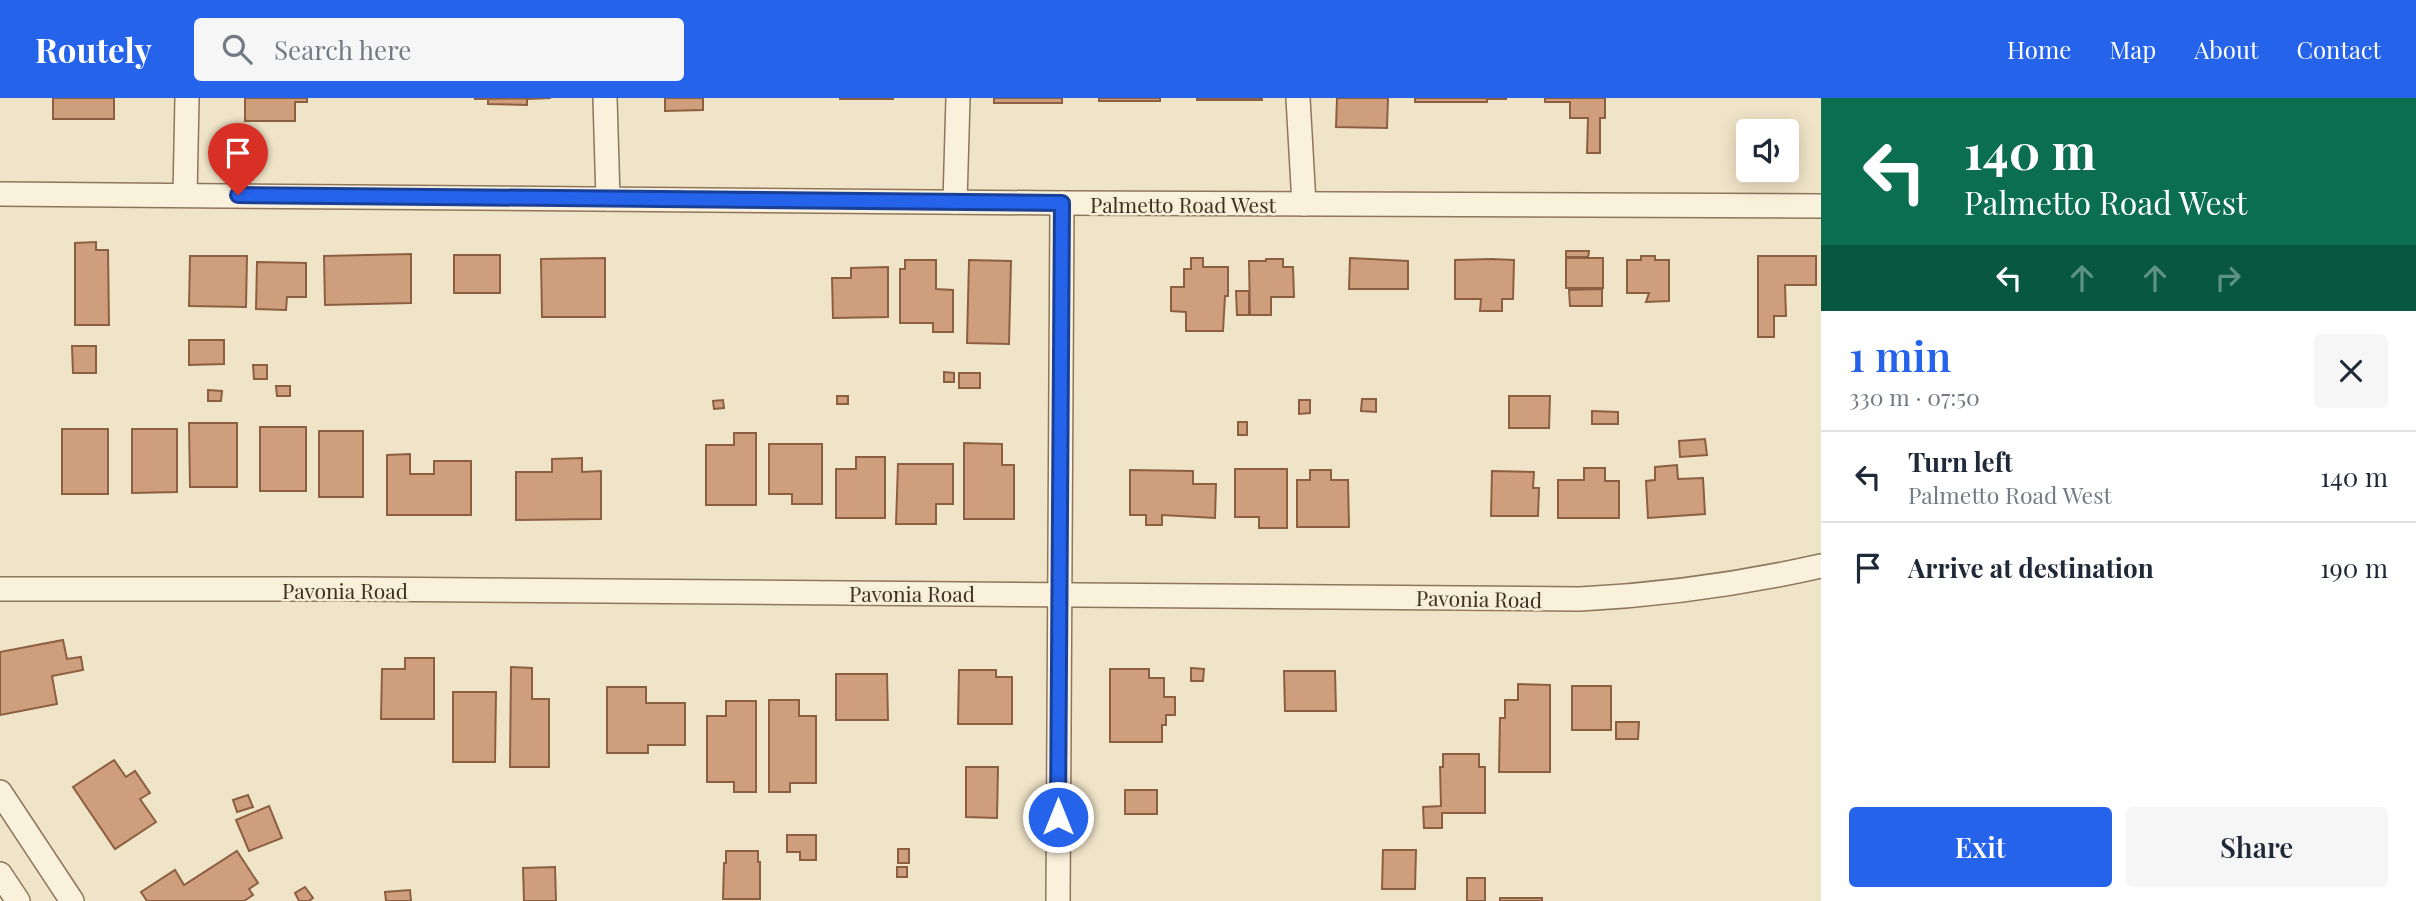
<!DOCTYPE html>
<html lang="en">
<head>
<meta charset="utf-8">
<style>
	body { margin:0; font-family:"Playfair Display",serif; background:#f6f6f7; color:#1f2937; height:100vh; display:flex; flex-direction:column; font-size:26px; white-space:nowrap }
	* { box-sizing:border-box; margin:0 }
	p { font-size:23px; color:#747a83 }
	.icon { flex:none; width:38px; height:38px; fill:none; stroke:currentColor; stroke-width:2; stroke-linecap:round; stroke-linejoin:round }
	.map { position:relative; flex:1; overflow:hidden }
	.drawer { display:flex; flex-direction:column; background:#fff; width:595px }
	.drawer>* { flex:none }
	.guide { background:#0b6e4f; color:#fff; overflow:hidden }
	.controls { position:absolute; left:1736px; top:21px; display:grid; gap:14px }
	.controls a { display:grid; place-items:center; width:63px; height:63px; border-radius:7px; background:#fff; box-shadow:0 4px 18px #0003; font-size:35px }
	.pin { position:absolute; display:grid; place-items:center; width:60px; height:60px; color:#fff; margin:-72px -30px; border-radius:50% 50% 50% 0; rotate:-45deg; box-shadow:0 0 7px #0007 }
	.pin .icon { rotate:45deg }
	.me { position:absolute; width:77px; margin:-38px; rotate:0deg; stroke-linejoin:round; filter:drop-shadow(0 0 5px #0008) }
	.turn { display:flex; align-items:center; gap:24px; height:147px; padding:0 28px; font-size:32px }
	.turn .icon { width:91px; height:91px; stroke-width:2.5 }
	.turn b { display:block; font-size:49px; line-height:60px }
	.lanes { display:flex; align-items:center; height:66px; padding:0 28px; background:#0003; justify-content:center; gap:35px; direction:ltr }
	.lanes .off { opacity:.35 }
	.round { display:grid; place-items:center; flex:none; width:74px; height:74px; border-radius:7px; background:#f6f6f7 }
	.overview { display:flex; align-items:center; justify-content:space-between; height:119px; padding:0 28px }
	h1 { font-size:42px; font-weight:600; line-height:52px; color:#2563eb }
	.cta { display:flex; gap:14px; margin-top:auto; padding:14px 28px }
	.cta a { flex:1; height:80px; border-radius:7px; background:#2563eb; color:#fff; font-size:28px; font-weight:600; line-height:80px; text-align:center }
	.cta a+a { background:#f6f6f7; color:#1f2937 }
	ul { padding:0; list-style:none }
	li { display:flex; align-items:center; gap:21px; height:91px; padding:0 28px; border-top:2px solid #e0e1e3 }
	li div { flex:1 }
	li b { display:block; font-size:26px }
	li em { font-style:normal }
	header { display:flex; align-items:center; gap:42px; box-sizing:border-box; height:98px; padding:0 35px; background:#2563eb; color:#fff }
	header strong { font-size:33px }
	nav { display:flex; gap:38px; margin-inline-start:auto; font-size:24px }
	.search { width:490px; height:63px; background:#f6f6f7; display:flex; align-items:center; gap:18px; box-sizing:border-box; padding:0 24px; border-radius:7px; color:#747a83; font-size:26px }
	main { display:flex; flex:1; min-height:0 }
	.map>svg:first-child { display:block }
</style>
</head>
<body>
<header>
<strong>Routely</strong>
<div class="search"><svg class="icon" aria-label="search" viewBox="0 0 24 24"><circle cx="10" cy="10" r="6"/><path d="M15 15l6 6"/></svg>Search here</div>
<nav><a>Home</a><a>Map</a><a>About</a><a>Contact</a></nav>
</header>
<main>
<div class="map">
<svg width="1821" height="803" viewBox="0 0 1821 803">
	<rect width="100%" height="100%" fill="#f0e4c8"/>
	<!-- building -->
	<g fill="#cf9f7d" stroke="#8d5f41" stroke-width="2">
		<rect x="53" y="0" width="61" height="21"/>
		<polygon points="245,0 307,0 307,4 295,4 295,23 245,23"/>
		<polygon points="551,0 527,1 527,7 488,6 488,1 474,1"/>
		<polygon points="665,0 703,0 703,12 665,13"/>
		<rect x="840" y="0" width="53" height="1"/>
		<rect x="994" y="0" width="68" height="5"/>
		<rect x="1099" y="0" width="61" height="3"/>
		<rect x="1197" y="0" width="65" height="2"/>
		<polygon points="1337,0 1388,0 1387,30 1336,29"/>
		<polygon points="1415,0 1506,0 1506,1 1487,1 1487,4 1415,4"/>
		<polygon points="1545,0 1605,0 1605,20 1600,20 1600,55 1587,55 1588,20 1570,20 1570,4 1545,4"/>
		<polygon points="96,144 96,152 108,152 109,227 75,227 75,145"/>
		<polygon points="1566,153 1589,153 1589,154 1588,159 1566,159"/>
		<polygon points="411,156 411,205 325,207 324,158"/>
		<rect x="454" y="157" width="46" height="38"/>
		<polygon points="190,158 247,158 246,209 189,208"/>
		<polygon points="1641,158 1655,158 1655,162 1669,162 1669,203 1646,204 1649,195 1627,195 1627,162 1641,162"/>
		<polygon points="1758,158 1816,158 1816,187 1785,187 1786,218 1774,218 1774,239 1758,239"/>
		<polygon points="605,160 605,219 542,219 541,161"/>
		<polygon points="1191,160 1203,160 1203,169 1228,169 1228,198 1225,198 1223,233 1186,233 1186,214 1171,213 1171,189 1184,189 1184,171 1191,171"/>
		<polygon points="1350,160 1408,163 1408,191 1349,191"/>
		<rect x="1566" y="160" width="37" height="30"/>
		<polygon points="1266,161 1283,161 1283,169 1293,169 1294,199 1271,199 1271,217 1250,217 1249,163 1266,163"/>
		<polygon points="1491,161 1514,162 1513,201 1502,201 1502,213 1480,213 1481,201 1455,201 1455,162"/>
		<polygon points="905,162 936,162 936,191 953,192 953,234 933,234 933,225 900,225 900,171 905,171"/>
		<polygon points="969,162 1011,163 1009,246 967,245"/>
		<polygon points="257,164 306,165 306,199 287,199 286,212 256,211"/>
		<polygon points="888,169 888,219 833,220 832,180 851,180 851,170"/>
		<polygon points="1602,191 1602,208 1570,208 1569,192"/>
		<polygon points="1236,193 1249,193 1249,217 1237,217"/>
		<polygon points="189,242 224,242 224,266 189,267"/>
		<polygon points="72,248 96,248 96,275 73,275"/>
		<polygon points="253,267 267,267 267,281 254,281"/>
		<polygon points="944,274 954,275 954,284 944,284"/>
		<rect x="959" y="275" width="21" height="15"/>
		<polygon points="276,288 290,288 290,298 277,298"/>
		<polygon points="208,292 222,293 221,303 208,303"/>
		<rect x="837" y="298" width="11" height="8"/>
		<polygon points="1509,298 1550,298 1549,330 1509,330"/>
		<polygon points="1362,301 1376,301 1376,314 1361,313"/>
		<polygon points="723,302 724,310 714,311 713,303"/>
		<polygon points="1299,302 1310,302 1310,315 1299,316"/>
		<polygon points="1592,313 1618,314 1618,326 1592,326"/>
		<rect x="1238" y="324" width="9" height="13"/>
		<polygon points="189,325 237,325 237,389 190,389"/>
		<rect x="260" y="329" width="46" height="64"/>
		<rect x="62" y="331" width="46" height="65"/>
		<polygon points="132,331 177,331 177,394 132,395"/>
		<rect x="319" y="333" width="44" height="66"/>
		<polygon points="734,335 756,335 756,407 706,407 706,347 734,347"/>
		<polygon points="1705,341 1707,357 1680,359 1679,343"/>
		<polygon points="964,345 1002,346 1002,367 1014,367 1014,421 964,421"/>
		<polygon points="769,346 822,346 822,406 792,406 792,396 769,396"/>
		<polygon points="410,356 410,376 434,376 434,363 471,363 471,417 387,417 387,357"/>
		<polygon points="856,359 885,359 885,420 836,420 836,371 856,371"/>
		<polygon points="582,360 582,374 601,373 601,421 516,422 516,374 552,374 552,361"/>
		<polygon points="898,366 953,366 953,406 936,406 936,426 896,426"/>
		<polygon points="1677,367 1678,381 1703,380 1705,416 1648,420 1646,383 1655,382 1655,369"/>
		<polygon points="1584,370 1605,370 1605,383 1619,383 1619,420 1558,420 1558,382 1584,382"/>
		<polygon points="1235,371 1287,371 1287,430 1259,430 1259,419 1235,419"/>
		<polygon points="1130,372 1193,373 1193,386 1216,386 1215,420 1162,417 1162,427 1146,427 1146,417 1130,417"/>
		<polygon points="1310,372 1331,372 1331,382 1348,382 1349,429 1297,429 1297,382 1310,382"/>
		<polygon points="1492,373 1534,374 1533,390 1539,390 1538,418 1491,418"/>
		<polygon points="63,542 67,561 81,559 83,572 52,578 57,606 0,617 0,554"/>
		<polygon points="405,560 434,560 434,621 381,621 382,571 405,571"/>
		<polygon points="511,569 532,570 532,601 549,601 549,669 510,669"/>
		<polygon points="1191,570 1204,571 1203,583 1191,583"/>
		<polygon points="1110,571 1149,571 1149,580 1164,580 1164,599 1175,599 1175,617 1166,617 1166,627 1162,627 1162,644 1110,644"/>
		<polygon points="959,572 996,572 996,579 1012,579 1012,626 958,626"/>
		<polygon points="1284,573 1335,573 1336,613 1285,613"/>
		<polygon points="836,576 887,576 888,622 836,622"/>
		<polygon points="1518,586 1550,587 1550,674 1499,674 1500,620 1505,620 1505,602 1518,602"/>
		<rect x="1572" y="588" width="39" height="44"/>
		<polygon points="607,589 646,589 646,605 685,605 685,647 648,647 648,655 607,655"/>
		<polygon points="453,594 496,594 495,664 453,664"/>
		<polygon points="769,602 799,602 799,618 816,618 816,685 790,685 790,694 769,694"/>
		<polygon points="726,603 756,603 756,694 734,694 734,684 707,684 707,618 726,618"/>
		<polygon points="1616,624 1639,624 1638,641 1616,641"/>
		<polygon points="1443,656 1479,656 1479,669 1485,669 1485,715 1442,715 1442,730 1424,730 1423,709 1441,708 1440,669 1443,669"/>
		<polygon points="114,662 126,679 135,673 150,695 140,701 156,724 115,751 73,689"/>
		<polygon points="966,669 998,669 997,720 966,719"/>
		<rect x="1125" y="692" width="32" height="24"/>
		<polygon points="248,697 253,709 237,714 233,702"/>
		<polygon points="269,708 282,740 249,753 236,722"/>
		<polygon points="787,737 816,737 816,762 800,762 800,754 787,754"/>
		<rect x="898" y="751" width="11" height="14"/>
		<polygon points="1383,752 1416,752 1415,791 1382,791"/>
		<polygon points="237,753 258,785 249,791 253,797 244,803 147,803 141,794 175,772 184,787"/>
		<polygon points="726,753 758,753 758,764 760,764 760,801 723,801 724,765 726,765"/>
		<polygon points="555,769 556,803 524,803 523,770"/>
		<rect x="897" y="769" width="10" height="10"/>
		<rect x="1467" y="780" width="18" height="23"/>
		<polygon points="305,789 313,800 309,803 299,803 295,795"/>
		<polygon points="410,792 411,803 386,803 385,794"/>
		<rect x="1500" y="800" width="42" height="3"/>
	</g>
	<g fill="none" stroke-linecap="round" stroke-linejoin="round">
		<!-- street casing -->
		<g stroke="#8d765c" stroke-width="26">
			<g id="street">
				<polyline points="605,0 608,101"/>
				<polyline points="1298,0 1304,106"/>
				<polyline points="0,96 1062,105 1821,108"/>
				<polyline points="185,97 187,0"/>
				<polyline points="955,104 958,0"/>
				<path d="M0,491H355L1580,501C1662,497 1741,486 1821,468"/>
				<polyline points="0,694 72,803"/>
				<polyline points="0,776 18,803"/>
				<polyline points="1058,803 1062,105"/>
			</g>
		</g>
		<!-- street -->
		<use href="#street" stroke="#faf1dc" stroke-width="23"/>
	</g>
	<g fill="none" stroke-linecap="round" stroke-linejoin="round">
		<!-- route casing -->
		<g stroke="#184099" stroke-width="18">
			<polyline id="route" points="238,97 1062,105 1058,719"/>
		</g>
		<!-- route -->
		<use href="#route" stroke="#2563eb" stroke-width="12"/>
	</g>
	<g text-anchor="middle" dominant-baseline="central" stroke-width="5" stroke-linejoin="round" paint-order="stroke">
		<!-- street labels -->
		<g font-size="21" fill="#3d2e20" stroke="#f7eed8">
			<text x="1183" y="106">Palmetto Road West</text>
			<text x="345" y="492">Pavonia Road</text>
			<text x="912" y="495">Pavonia Road</text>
			<text transform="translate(1479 500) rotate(1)">Pavonia Road</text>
		</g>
	</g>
</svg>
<div class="controls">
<a><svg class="icon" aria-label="sound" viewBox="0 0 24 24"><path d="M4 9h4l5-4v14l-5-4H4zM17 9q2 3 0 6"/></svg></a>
</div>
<div class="pin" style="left:238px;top:97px;background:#d93025"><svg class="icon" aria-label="arrive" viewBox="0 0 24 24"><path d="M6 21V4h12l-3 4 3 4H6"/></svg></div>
<svg class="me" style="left:1058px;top:719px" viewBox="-20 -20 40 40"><circle r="17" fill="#2563eb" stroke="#fff" stroke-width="3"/><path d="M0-11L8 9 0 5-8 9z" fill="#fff"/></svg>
</div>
<section class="drawer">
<div class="guide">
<div class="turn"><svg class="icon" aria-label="left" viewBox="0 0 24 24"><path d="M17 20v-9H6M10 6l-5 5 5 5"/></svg><div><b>140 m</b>Palmetto Road West</div></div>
<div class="lanes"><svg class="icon" aria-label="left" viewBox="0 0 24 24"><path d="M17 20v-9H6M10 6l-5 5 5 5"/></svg><svg class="icon off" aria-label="ahead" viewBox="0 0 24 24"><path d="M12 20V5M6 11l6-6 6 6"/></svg><svg class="icon off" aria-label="ahead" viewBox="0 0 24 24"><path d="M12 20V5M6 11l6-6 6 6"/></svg><svg class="icon off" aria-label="right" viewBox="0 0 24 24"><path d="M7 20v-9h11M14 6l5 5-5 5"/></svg></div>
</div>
<div class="overview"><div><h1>1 min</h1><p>330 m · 07:50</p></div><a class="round"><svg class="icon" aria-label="close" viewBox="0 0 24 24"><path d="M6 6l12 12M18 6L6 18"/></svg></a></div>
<ul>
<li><svg class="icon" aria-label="left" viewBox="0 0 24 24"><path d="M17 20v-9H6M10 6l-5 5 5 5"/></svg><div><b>Turn left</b><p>Palmetto Road West</p></div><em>140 m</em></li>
<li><svg class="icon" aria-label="arrive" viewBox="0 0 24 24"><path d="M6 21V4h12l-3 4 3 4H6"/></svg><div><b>Arrive at destination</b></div><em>190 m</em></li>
</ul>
<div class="cta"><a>Exit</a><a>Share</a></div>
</section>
</main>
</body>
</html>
